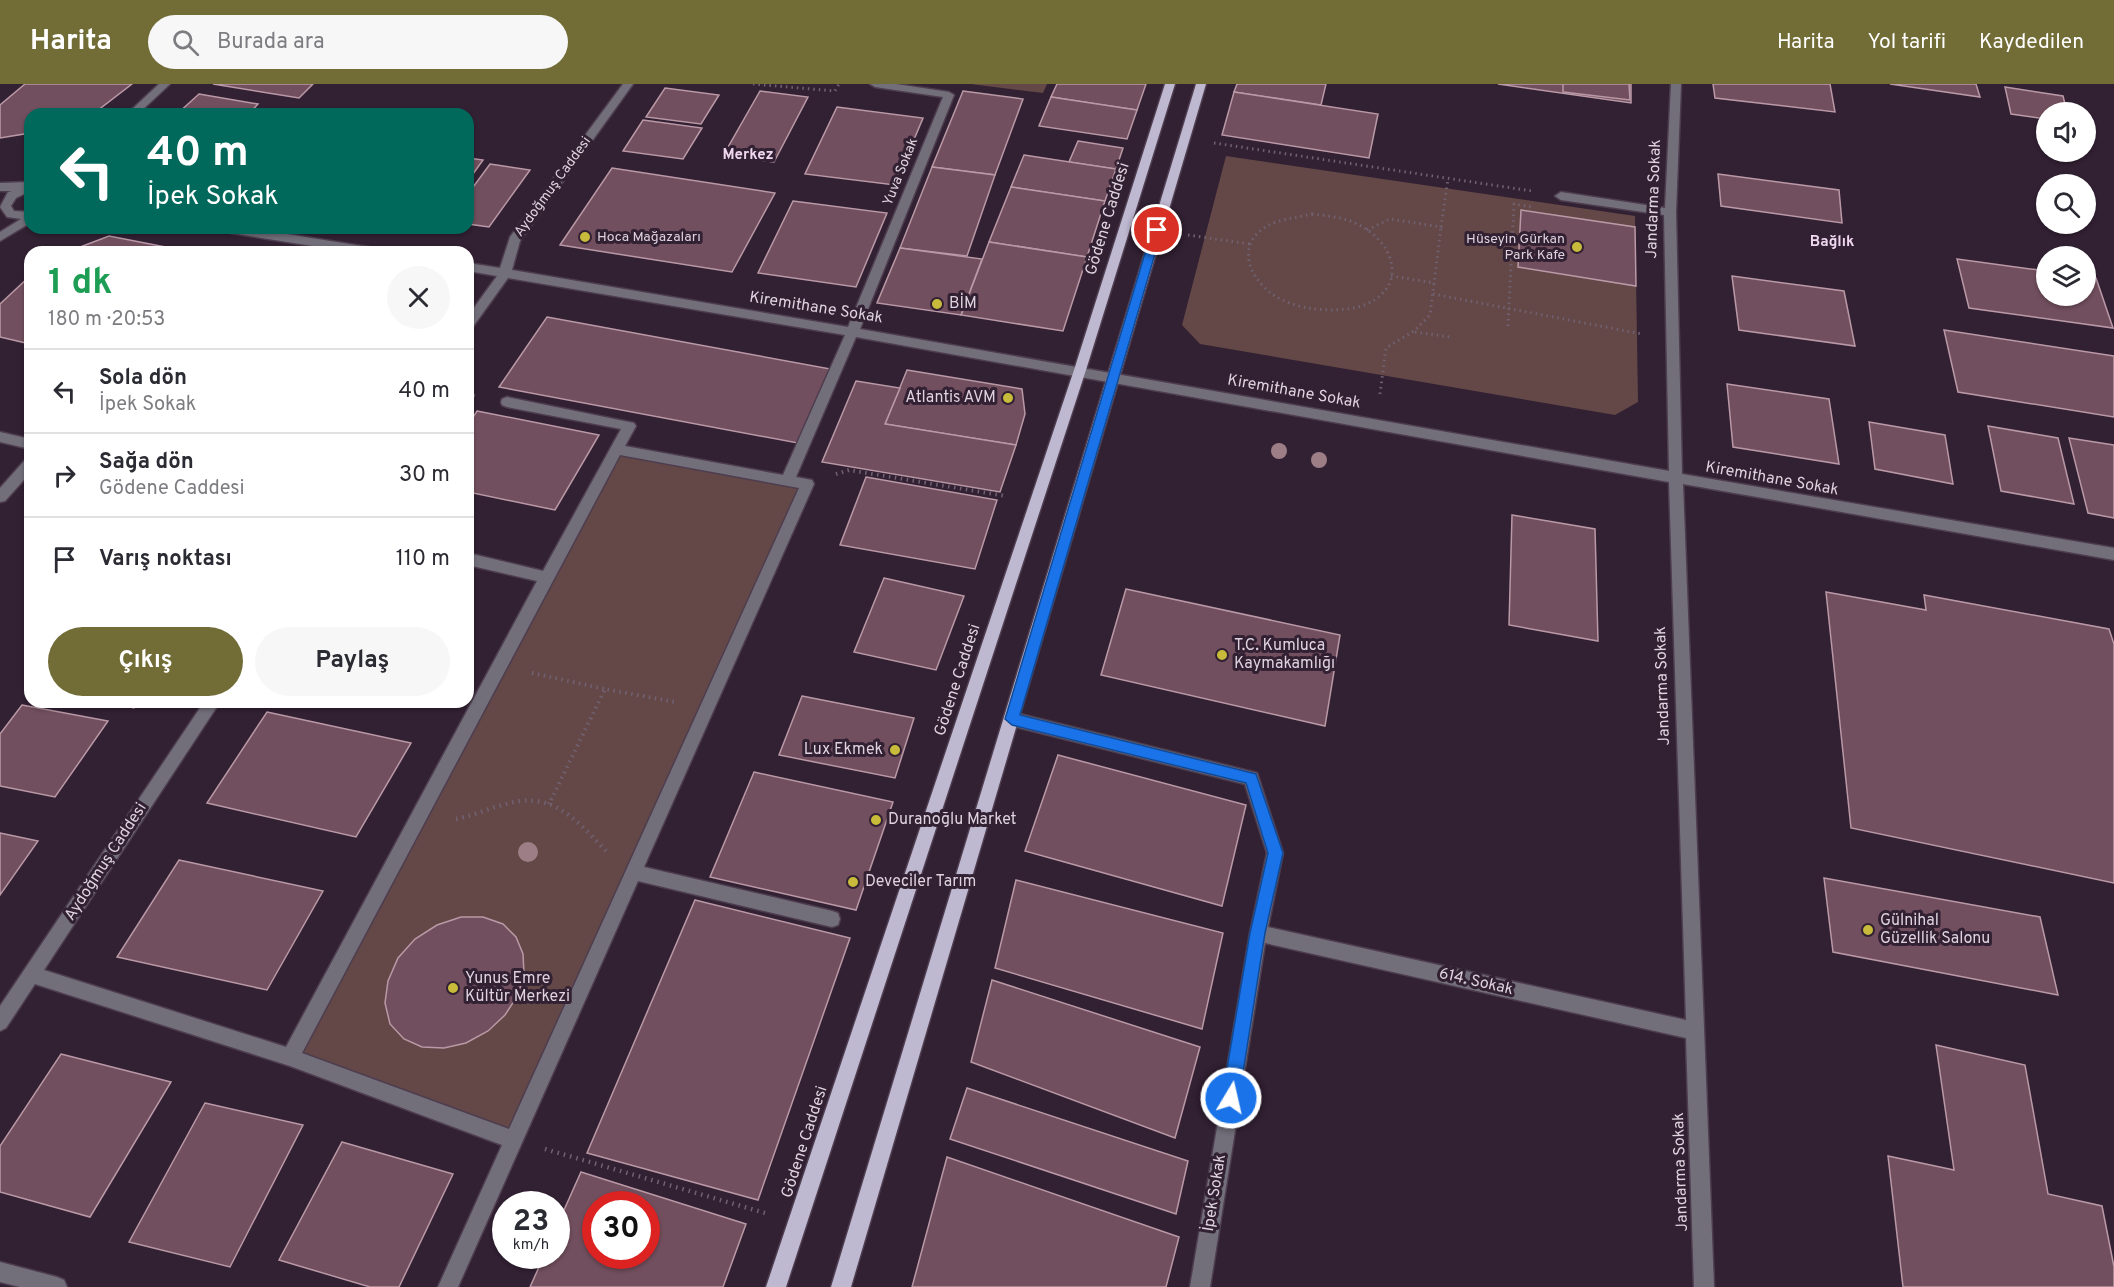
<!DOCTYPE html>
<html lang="tr">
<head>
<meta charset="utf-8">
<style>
	body { margin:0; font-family:Overpass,sans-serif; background:#f7f7f7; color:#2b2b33; height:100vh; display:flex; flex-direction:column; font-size:22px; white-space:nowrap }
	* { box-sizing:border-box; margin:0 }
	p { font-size:20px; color:#7c7c81 }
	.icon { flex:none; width:33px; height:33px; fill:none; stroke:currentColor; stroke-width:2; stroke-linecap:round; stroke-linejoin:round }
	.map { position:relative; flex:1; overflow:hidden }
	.sheet { position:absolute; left:24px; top:162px; width:450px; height:462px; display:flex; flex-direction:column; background:#fff; border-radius:18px; box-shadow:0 2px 4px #0004 }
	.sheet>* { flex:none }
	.hud { position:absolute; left:24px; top:24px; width:450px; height:126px; border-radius:18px; box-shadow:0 2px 4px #0004; background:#00695c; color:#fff; overflow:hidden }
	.controls { position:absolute; left:2036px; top:18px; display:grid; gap:12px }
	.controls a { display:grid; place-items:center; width:60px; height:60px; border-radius:50%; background:#fff; box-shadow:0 2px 4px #0004; font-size:30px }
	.speed { position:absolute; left:492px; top:1107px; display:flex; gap:12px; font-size:30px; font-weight:700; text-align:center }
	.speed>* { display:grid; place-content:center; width:78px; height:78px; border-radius:50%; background:#fff; box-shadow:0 2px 4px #0004; line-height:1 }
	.speed small { font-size:15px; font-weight:400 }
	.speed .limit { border:9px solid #d22; background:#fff; color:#111 }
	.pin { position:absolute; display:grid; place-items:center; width:51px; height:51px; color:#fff; margin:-26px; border:3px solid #fff; border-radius:50%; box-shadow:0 2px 6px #0007 }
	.me { position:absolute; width:66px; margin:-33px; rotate:9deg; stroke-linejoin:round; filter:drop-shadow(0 0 4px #0008) }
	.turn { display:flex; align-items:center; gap:21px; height:126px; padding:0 24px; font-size:27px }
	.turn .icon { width:78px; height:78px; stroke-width:2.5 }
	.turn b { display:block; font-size:42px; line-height:51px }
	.round { display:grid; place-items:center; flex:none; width:63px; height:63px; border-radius:32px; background:#f7f7f7 }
	.summary { display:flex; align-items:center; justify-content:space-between; height:102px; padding:0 24px }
	h1 { font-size:36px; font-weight:700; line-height:45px; color:#1e9e55 }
	.action { display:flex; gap:12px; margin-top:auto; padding:12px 24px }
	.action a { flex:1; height:69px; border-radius:36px; background:#726c37; color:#fff; font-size:24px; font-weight:700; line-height:69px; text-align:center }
	.action a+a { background:#f7f7f7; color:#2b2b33 }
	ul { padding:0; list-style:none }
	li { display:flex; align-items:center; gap:18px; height:84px; padding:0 24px; border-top:2px solid #e1e1e2 }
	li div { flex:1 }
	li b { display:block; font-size:22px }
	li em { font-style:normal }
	header { display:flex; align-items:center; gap:36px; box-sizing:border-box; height:84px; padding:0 30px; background:#726c37; color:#fff }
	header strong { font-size:28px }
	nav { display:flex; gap:33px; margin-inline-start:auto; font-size:21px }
	.search { width:420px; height:54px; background:#f7f7f7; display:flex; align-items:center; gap:15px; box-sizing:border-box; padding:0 21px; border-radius:33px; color:#7c7c81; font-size:22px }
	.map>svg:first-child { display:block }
</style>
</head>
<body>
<header>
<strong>Harita</strong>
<div class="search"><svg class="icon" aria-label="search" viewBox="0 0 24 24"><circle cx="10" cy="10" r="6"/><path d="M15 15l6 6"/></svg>Burada ara</div>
<nav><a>Harita</a><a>Yol tarifi</a><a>Kaydedilen</a></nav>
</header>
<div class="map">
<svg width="2114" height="1203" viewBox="0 0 2114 1203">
	<rect width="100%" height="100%" fill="#322033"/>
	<!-- green -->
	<g fill="#634847">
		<polygon points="971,0 1047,0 1043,9"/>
		<polygon points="1226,72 1635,132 1638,318 1615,331 1200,260 1182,241"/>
		<polygon points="617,366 807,400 513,1056 290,973"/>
	</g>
	<!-- building -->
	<g fill="#724f5e" stroke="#ba99a6" stroke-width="1.5" fill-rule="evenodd">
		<polygon points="25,0 132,0 93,30 30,30 30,49 0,54 0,21"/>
		<polygon points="213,0 313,0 299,14"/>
		<polygon points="1057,0 1146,0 1137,26 1051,13"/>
		<polygon points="1237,0 1326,0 1321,21 1234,8"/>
		<polygon points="1498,0 1631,0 1631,19"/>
		<polygon points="1563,0 1629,0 1630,16 1563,8"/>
		<polygon points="1713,0 1830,0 1835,28 1715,14"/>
		<polygon points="1890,0 1976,0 1980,13"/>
		<polygon points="2005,3 2063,12 2067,28 2046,28 2046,35 2011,30"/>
		<polygon points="665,4 719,11 701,40 646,33"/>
		<polygon points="760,7 808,13 774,78 723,72"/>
		<polygon points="963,7 1023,15 995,91 932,83"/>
		<polygon points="1234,8 1378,30 1369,74 1222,51"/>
		<polygon points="199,10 258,20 249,30 177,30"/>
		<polygon points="1051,13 1137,26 1127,55 1039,42"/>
		<polygon points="837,23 923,34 895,101 805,90"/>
		<polygon points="643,36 702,44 683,75 623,67"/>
		<polygon points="1078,57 1123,64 1116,85 1069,78"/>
		<polygon points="1024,71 1116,85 1105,117 1011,103"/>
		<polygon points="468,74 483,76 468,97"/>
		<polygon points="490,80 530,86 489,143 468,140 468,110"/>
		<polygon points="932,83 995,91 967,172 900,164"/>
		<polygon points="612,84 775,109 732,188 560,161"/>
		<polygon points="1718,90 1839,106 1842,139 1721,122"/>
		<polygon points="1011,103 1105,117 1087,173 989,158"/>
		<polygon points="793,117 887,129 856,203 758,189"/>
		<polygon points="1521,126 1635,143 1636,202 1518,183"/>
		<polygon points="109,152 186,167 67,168"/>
		<polygon points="989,158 1087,173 1063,247 961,231"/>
		<polygon points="900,164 982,175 961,231 877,219"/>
		<polygon points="1957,175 2046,187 2046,212 2085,212 2085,192 2096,194 2113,244 1969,224"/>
		<polygon points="30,192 30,260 0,253 0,220"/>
		<polygon points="1732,192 1844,207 1855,262 1739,246"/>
		<polygon points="547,233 836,286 803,360 499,303"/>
		<polygon points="1944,246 2114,272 2114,333 1958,308"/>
		<polygon points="907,286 1022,305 1025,330 1016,361 885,340"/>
		<polygon points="856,297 900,304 885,340 1016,361 1000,408 822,378"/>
		<polygon points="1727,300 1829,315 1839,380 1733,363"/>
		<polygon points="477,327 599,351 555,426 468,408 468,341"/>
		<polygon points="1869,338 1945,351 1953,400 1875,385"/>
		<polygon points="1988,342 2058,354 2074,420 2001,407"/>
		<polygon points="2069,354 2114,361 2114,434 2088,429"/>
		<polygon points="866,393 997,416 975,485 840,461"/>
		<polygon points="1512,431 1595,445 1598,557 1509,541"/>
		<polygon points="884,494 964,512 936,586 854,568"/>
		<polygon points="1126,505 1340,551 1325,642 1101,591"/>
		<polygon points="1826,508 1926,526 1924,511 2109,545 2114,560 2114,799 1851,744"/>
		<polygon points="802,612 914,634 895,694 779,671"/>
		<polygon points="106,618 138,618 134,624"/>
		<polygon points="22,621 108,637 55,713 0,702 0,650"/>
		<polygon points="267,628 411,659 356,753 207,719"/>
		<polygon points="1058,671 1246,721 1222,822 1025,767"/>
		<polygon points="754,688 893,718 856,826 710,793"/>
		<polygon points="0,749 38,757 0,811"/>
		<polygon points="179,776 323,807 267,906 117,873"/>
		<polygon points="1824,794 2040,833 2058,911 1833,868"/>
		<polygon points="1016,796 1223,849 1202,945 995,884"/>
		<polygon points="695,816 850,854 758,1116 587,1069"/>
		<polygon points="461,833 483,833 503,840 516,853 523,870 524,890 518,911 505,931 488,947 466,959 444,964 422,963 404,955 390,940 385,919 388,897 398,874 415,855 437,841"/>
		<polygon points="992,896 1200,963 1175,1054 971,978"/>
		<polygon points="1936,961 2025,981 2048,1110 2102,1122 2114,1183 2114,1203 1903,1203 1888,1072 1954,1086"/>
		<polygon points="61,970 171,998 90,1133 0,1108 0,1062"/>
		<polygon points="967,1004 1188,1077 1176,1130 950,1055"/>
		<polygon points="205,1019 303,1041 230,1183 129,1158"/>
		<polygon points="342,1058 453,1090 399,1203 370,1203 279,1176"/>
		<polygon points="947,1073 1179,1153 1166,1203 912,1203"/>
		<path d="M581,1088L746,1140L723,1203H530L544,1172H556V1144ZM596,1120H646V1172H596Z"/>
	</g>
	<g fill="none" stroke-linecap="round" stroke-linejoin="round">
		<!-- minor casing -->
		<g stroke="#4e3d4f" stroke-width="3">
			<g id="minor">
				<polygon points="159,0 170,0 138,30 127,30"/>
				<path d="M623,0H633L520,157L512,186L848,243L943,13L875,3L870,0H896L949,8L954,11L860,245L1669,387L1664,131L1561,116L1555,112L1561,108L1665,124L1671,0H1681L1676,128L1682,390L2114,464V476L1683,400L1714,1203H1694L1686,954L1265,859L1210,1203H1190L1250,849L1267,769L1245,700L1012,642L1007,640L1004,635L1007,630L1012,628L1257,689L1283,769L1268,843L1686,936L1669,398L856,253L796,393L812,396L814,400L644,783L832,827L838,829L840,835L838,841L832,843L638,797L458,1203H438L502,1061L290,982L35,900L6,944L0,947V922L204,618H220L44,886L286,963L537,497L468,481V469L543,487L621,345L507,323L502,321L501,318L502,315L507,313L634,339L636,342L625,362L783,391L845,251L508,194L472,244L468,245V232L497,192L468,187V179L500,184L510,153ZM620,371L799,404L509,1045L302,969Z"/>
				<polygon points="30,98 30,107 16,114 11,122 14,127 30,128 30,139 0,157 0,148 21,135 7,133 0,123 8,108 12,107 0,107 0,99"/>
				<polygon points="219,144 249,144 374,164 380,168 350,168 225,148"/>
				<polygon points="0,348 30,355 30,365 0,358"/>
				<polygon points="30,375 30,389 5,417 0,418 0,404 25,376"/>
				<polygon points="0,1178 57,1193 64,1196 67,1203 20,1203 0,1198"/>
			</g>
		</g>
		<!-- major casing -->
		<g stroke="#4e3d4f" stroke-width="3">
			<g id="major">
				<polygon points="1165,0 1175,0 1086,286 786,1203 766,1203 1074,286"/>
				<polygon points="1196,0 1206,0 851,1203 831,1203"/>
			</g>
		</g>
		<!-- path-far2 -->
		<g stroke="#716171" stroke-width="3" stroke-dasharray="1.5 4" stroke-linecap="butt">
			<polyline points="753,0 835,7 839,0"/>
			<polyline points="1214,59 1532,107"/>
			<path d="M1312,130C1327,132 1343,133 1357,140C1392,156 1410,200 1367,220C1350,227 1326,227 1308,224C1292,221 1275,215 1263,202C1241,179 1243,150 1276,138C1288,134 1300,133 1312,130Z"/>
			<polyline points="1367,146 1390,135 1441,143 1448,95"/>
			<polyline points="1188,151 1250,160"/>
			<polyline points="1391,192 1435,199"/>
			<polyline points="1433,210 1642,250"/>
			<polyline points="1508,242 1514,120 1534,123"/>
			<polyline points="1415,248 1450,253"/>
			<polyline points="1380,310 1386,264 1414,247 1430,231 1441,143"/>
			<polyline points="468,311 477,312"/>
		</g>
		<!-- path-far1 -->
		<g stroke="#716171" stroke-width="4" stroke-dasharray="1.5 4.5" stroke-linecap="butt">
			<polyline points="836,390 849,386 1006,412"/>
			<polyline points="532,589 605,605"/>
			<polyline points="551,716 605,605 675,618"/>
		</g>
		<!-- path -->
		<g stroke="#716171" stroke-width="4.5" stroke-dasharray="1.5 5" stroke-linecap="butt">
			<polyline points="549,720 552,714"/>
			<path d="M456,735C476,731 494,722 514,718C556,709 581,741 607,768"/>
			<polyline points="545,1065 765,1129"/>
		</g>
		<!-- minor -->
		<use href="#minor" fill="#726f7b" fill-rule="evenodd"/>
		<!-- major -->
		<use href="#major" fill="#beb8d1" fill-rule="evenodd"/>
	</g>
	<!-- trees -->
	<g fill="#9e7e86">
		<circle cx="1279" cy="367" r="8"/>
		<circle cx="1319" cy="376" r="8"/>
		<circle cx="528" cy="768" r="10"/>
	</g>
	<!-- route -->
	<polygon fill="#1a73e8" stroke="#114b97" stroke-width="1.5" points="1157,143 1162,146 1020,631 1256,690 1283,769 1265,849 1239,1014 1236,1020 1231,1022 1225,1020 1222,1014 1250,849 1268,769 1246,699 1012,641 1005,635 1152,146"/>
	<!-- markers -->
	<g fill="#c8bb3b" stroke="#322033" stroke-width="2">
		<circle cx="585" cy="153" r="6"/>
		<circle cx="1577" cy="163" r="6"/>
		<circle cx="937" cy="220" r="6"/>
		<circle cx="1008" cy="314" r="6"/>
		<circle cx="1222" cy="571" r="6"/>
		<circle cx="895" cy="666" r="6"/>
		<circle cx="876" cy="736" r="6"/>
		<circle cx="853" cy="798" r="6"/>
		<circle cx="1868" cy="846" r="6"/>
		<circle cx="453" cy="904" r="6"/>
	</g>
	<g text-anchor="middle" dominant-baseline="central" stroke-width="6" stroke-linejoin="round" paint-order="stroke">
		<!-- far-street labels -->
		<g font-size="14" fill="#dfd3df" stroke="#322033">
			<text transform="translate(901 88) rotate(-68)">Yuva Sokak</text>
			<text transform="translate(553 103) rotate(-54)">Aydoğmuş Caddesi</text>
		</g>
		<!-- far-poi labels -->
		<g font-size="14" fill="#dfd3df" stroke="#322033" text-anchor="start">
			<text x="597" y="153">Hoca Mağazaları</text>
			<text x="1565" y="155" text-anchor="end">Hüseyin Gürkan<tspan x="1565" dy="16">Park Kafe</tspan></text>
		</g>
		<!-- far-neighbourhood labels -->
		<g font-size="15" font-weight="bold" fill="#efd7f0" stroke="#322033">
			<text x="748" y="71">Merkez</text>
			<text x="1832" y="158">Bağlık</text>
		</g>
		<!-- street labels -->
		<g font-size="16" fill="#dfd3df" stroke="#322033">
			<text transform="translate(1654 115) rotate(-88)">Jandarma Sokak</text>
			<text transform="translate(1108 135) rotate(-73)">Gödene Caddesi</text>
			<text transform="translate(816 224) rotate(9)">Kiremithane Sokak</text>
			<text transform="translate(1294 308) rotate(10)">Kiremithane Sokak</text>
			<text transform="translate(1772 395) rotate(10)">Kiremithane Sokak</text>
			<text transform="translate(958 596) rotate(-72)">Gödene Caddesi</text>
			<text transform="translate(1663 602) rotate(-92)">Jandarma Sokak</text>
			<text transform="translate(106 778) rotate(-57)">Aydoğmuş Caddesi</text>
			<text transform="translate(1476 898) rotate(13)">614. Sokak</text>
			<text transform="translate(805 1058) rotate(-72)">Gödene Caddesi</text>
			<text transform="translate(1681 1088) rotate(-92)">Jandarma Sokak</text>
			<text transform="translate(1215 1109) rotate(-81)">İpek Sokak</text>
		</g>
		<!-- poi labels -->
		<g font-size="16" fill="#dfd3df" stroke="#322033" text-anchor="start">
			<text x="949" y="220">BİM</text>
			<text x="996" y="314" text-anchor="end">Atlantis AVM</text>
			<text x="1234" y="562">T.C. Kumluca<tspan x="1234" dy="18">Kaymakamlığı</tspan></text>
			<text x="883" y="666" text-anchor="end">Lux Ekmek</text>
			<text x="888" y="736">Duranoğlu Market</text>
			<text x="865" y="798">Deveciler Tarım</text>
			<text x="1880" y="837">Gülnihal<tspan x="1880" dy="18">Güzellik Salonu</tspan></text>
			<text x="465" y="895">Yunus Emre<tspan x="465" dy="18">Kültür Merkezi</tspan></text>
		</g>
	</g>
</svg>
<div class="controls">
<a><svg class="icon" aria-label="sound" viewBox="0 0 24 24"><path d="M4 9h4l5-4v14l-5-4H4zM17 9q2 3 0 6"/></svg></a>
<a><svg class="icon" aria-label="search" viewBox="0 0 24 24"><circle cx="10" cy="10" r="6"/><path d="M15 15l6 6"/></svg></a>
<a><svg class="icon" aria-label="layers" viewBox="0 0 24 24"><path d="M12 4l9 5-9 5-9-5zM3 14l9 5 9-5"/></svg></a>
</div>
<div class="speed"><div>23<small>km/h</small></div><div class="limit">30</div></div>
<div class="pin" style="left:1157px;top:146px;background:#d93025"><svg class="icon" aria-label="arrive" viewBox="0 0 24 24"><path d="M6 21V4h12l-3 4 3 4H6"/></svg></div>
<svg class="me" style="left:1231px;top:1014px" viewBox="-20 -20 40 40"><circle r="17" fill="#1a73e8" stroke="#fff" stroke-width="3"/><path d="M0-11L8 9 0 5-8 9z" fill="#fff"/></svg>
<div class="hud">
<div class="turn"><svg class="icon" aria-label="left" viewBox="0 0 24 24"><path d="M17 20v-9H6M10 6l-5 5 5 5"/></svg><div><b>40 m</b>İpek Sokak</div></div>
</div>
<section class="sheet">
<div class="summary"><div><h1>1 dk</h1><p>180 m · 20:53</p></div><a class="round"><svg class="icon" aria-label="close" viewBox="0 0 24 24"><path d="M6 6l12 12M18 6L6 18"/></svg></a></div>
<ul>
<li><svg class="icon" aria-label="left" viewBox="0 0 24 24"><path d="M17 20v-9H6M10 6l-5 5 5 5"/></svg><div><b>Sola dön</b><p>İpek Sokak</p></div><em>40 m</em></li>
<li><svg class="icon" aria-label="right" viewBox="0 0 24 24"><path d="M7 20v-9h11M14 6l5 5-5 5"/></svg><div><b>Sağa dön</b><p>Gödene Caddesi</p></div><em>30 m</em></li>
<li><svg class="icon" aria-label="arrive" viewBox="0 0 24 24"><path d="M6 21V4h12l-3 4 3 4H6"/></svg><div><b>Varış noktası</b></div><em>110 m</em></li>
</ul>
<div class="action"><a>Çıkış</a><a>Paylaş</a></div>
</section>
</div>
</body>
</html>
